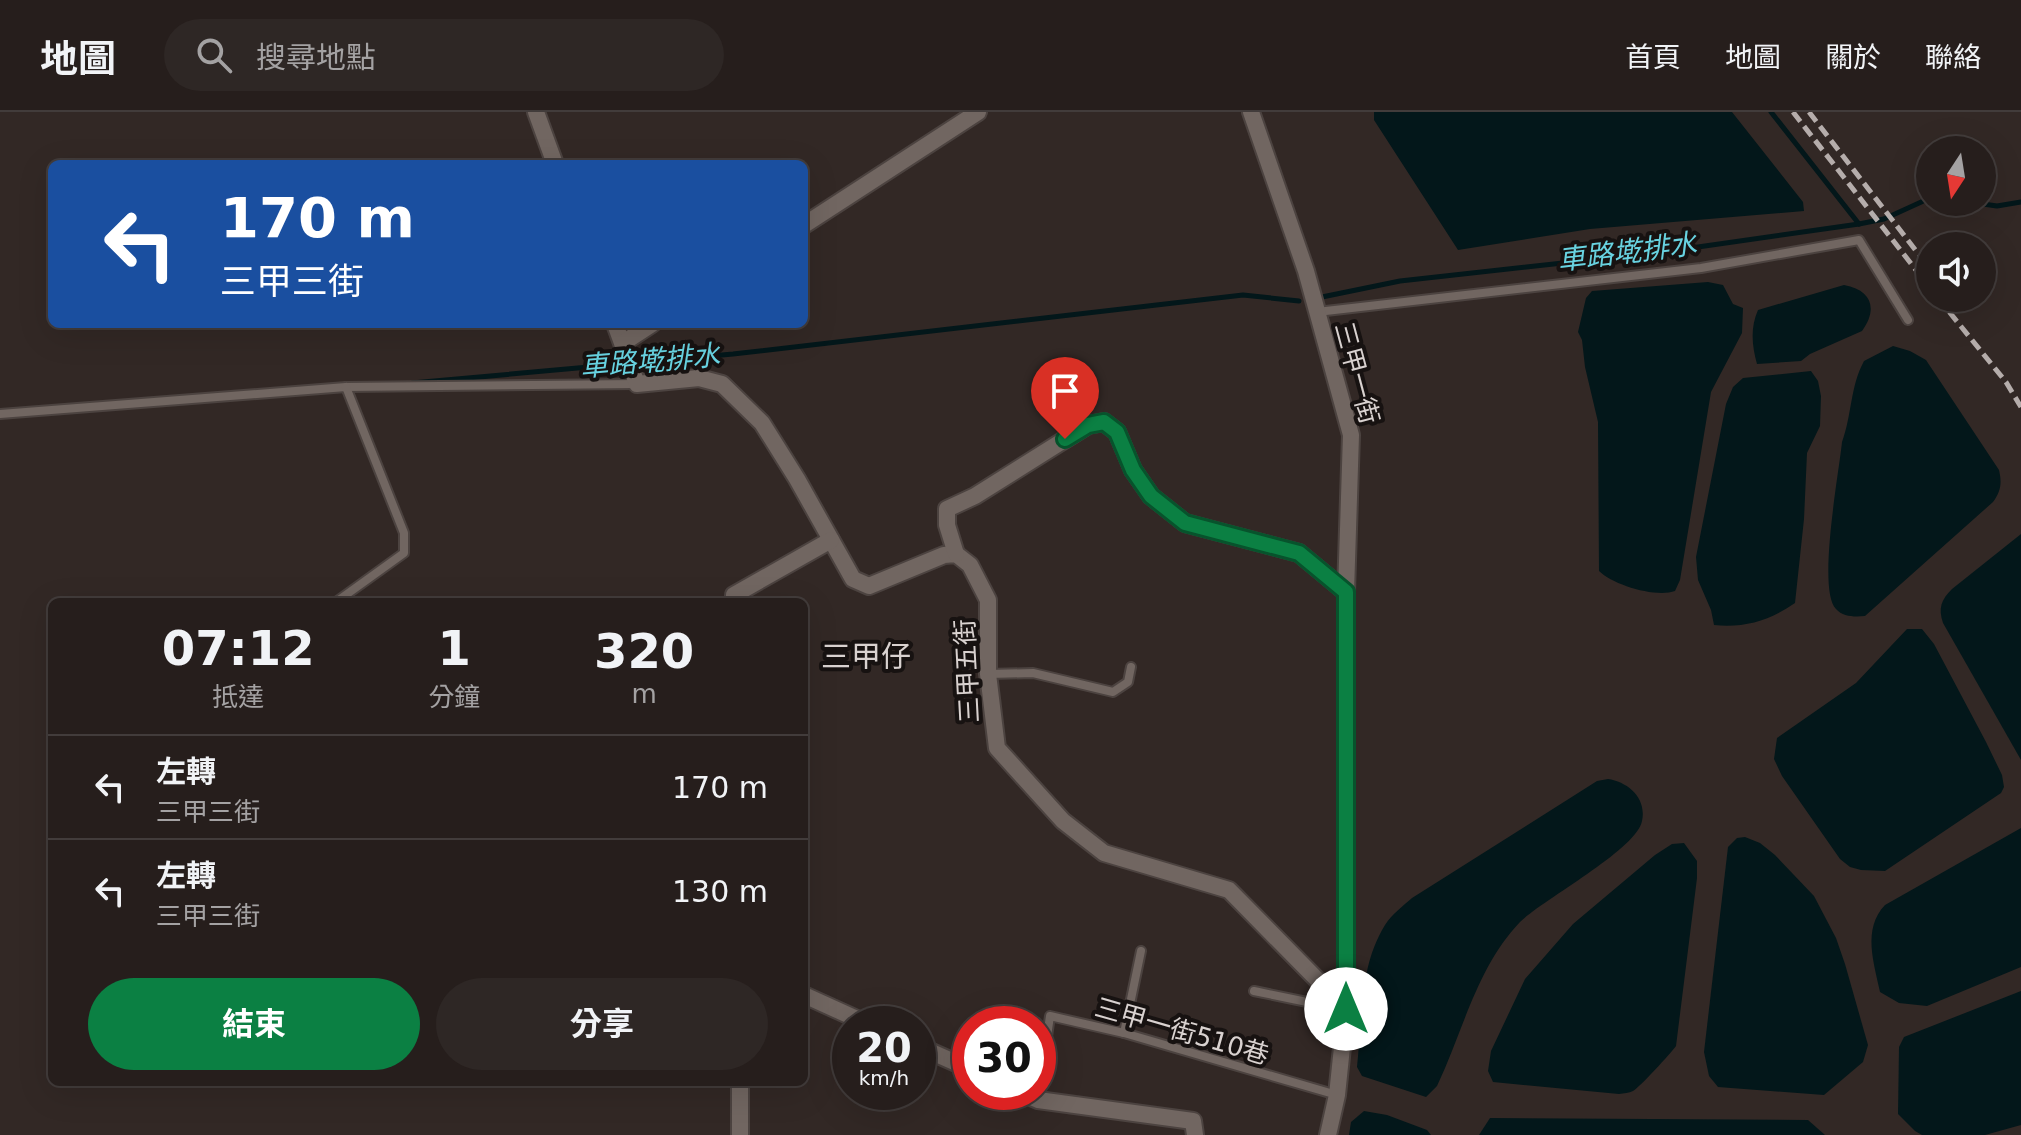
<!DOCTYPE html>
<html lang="zh-TW">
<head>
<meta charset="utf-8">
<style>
	body { margin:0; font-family:"DejaVu Sans","Noto Sans TC",sans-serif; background:#2e2725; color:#f1f3f6; height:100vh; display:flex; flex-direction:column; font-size:30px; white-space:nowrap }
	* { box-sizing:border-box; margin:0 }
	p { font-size:26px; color:#a4a2a3 }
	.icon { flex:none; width:44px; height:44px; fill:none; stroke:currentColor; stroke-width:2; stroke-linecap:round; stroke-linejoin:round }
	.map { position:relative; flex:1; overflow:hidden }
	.drawer { position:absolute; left:48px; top:486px; width:760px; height:488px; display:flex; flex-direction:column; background:#261e1c; border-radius:12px; box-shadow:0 8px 32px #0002,0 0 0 2px #423c3b }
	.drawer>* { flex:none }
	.banner { position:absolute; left:48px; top:48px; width:760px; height:168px; border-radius:12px; box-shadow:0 8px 32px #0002,0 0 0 2px #423c3b; background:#1a4fa0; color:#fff; overflow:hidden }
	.needle { width:52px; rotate:192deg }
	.buttons { position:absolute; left:1916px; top:24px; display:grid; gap:16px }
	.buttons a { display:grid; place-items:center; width:80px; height:80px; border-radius:50%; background:#261e1c; box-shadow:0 8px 32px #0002,0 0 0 2px #423c3b; font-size:40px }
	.speed { position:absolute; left:832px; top:894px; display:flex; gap:16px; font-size:40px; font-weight:700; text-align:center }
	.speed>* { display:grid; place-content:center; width:104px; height:104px; border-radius:50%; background:#261e1c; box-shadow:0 8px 32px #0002,0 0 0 2px #423c3b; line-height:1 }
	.speed small { font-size:20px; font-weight:400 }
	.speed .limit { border:12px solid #d22; background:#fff; color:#111 }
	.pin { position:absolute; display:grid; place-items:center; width:68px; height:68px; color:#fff; margin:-82px -34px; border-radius:50% 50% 50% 0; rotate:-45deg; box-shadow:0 0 8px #0007 }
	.pin .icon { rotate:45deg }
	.me { position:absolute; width:88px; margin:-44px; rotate:0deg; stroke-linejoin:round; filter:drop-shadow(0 0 6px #0008) }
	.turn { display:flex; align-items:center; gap:28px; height:168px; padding:0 40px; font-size:36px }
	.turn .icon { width:104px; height:104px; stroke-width:2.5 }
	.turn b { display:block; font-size:56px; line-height:68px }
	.eta { display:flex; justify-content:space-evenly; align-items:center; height:136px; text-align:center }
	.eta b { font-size:48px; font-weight:700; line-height:56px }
	.cta { display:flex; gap:16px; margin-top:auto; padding:16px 40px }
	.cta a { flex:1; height:92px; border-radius:48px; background:#0b8043; color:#fff; font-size:32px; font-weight:700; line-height:92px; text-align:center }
	.cta a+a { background:#2e2725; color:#f1f3f6 }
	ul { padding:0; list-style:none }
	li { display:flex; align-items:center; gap:24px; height:104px; padding:0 40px; border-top:2px solid #423c3b }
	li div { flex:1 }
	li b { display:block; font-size:30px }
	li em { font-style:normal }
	header { display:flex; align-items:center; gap:48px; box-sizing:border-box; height:112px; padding:0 40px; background:#261e1c; border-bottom:2px solid #423c3b }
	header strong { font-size:38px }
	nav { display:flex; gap:44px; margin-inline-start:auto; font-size:28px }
	.search { width:560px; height:72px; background:#2e2725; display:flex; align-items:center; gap:20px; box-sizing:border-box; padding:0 28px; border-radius:44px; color:#a4a2a3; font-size:30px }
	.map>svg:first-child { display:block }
</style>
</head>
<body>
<header>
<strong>地圖</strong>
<div class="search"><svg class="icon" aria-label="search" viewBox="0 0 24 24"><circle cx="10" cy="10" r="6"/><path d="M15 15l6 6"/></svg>搜尋地點</div>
<nav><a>首頁</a><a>地圖</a><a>關於</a><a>聯絡</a></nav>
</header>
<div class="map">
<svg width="2021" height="1023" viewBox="0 0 2021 1023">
	<rect width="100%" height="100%" fill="#322825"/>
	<!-- water -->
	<g fill="#03171a">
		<polygon points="1374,0 1732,0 1803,90 1804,99 1590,117 1458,138 1374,8"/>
		<path d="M1708,170L1723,173L1733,192L1743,196L1742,221L1711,280L1680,468L1675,479C1656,486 1613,473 1599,459L1598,310L1585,255L1582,228L1578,220L1586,186L1592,179Z"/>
		<path d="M1844,173C1872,178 1878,197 1862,219L1810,242L1801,249L1757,252C1752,234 1750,216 1758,198Z"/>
		<path d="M1893,234L1910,239L1926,248L1999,358C2002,371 2001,379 1993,390L1865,504C1855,505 1843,505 1836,497C1817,478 1839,361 1842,330C1852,303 1850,275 1864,249Z"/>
		<path d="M1811,259L1818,269L1821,284L1820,314L1807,341L1804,407L1795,491C1769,509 1744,516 1714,513L1711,498L1698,468L1696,445L1726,292L1733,275L1743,266Z"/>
		<path d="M2021,422V648L1943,511C1938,496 1941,488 1952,477Z"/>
		<polygon points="1907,517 1922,517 1934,532 1986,630 2002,663 2004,675 2001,681 1885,759 1861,758 1850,755 1840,747 1782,664 1774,647 1777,626 1856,571"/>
		<path d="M1608,667C1628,670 1647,686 1642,709C1637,737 1544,787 1520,810C1477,855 1463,919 1437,974L1426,985L1362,964L1357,955C1362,908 1359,855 1385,813C1392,802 1403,794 1412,786L1597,669Z"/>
		<path d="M2021,716V855L1927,894L1899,891L1880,880C1874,851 1862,817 1885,793Z"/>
		<polygon points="1745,725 1760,731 1775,743 1814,784 1836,826 1845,852 1868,933 1863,950 1824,983 1718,975 1709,964 1704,940 1728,735 1737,726"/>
		<path d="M1684,731L1697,749V766L1676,934C1672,940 1638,977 1633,979C1629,981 1624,981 1619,982L1493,970L1488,959L1491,939L1525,867L1573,812L1655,743L1672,732Z"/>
		<polygon points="2021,879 2021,1013 1985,1023 1922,1023 1915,1019 1898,1002 1899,935 1904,925"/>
		<polygon points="1364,999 1387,1003 1427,1018 1431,1023 1349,1023 1351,1010"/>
		<polygon points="1490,1006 1808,1008 1825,1023 1479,1023"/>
	</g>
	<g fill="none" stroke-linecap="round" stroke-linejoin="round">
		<!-- stream -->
		<g stroke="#03171a" stroke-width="5">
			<polyline points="1771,0 1859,112"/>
			<polyline points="1969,90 1997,94 2021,90"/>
			<polyline points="1322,185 1400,169 1663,140 1859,112 1884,107 1930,86"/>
			<polyline points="412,271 733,242 1243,183 1299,189"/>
		</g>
		<!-- service casing -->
		<g stroke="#4c4340" stroke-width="12">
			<g id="service">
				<polyline points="1317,200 1701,156 1859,128 1908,208"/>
				<polyline points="0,302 346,275 637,272"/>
				<polyline points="336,490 404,441 404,421 346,275"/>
				<polyline points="988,562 1033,561 1113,580 1128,570 1131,555"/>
				<polyline points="1254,879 1341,897"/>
				<polyline points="1124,921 1141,839"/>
				<polyline points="1038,987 1050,904 1124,921 1337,983"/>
			</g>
		</g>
		<!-- minor casing -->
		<g stroke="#4c4340" stroke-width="20">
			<g id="minor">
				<polyline points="536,0 555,52"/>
				<polyline points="1251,0 1306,159 1351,323 1346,480 1346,897 1337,983 1328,1023"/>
				<polyline points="804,113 978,0"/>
				<polyline points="615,212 637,272 699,266 722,272 762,311 797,367 853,467 869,474 944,443 956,442 970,453 988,488 988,562 997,636 1063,709 1104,741 1229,778 1346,897"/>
				<polyline points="623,231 652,212"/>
				<polyline points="956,442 947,413 947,397 975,384 1088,313 1104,310 1117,320 1133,358 1151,384 1185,411 1299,441 1346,480"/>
				<polyline points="734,490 734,483 831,428"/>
				<polyline points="804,883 868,912"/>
				<polyline points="918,934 970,957"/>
				<polyline points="1020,980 1038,988 1193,1009 1195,1023"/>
				<polyline points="740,1023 740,970"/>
			</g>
		</g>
		<!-- service -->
		<use href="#service" stroke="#716661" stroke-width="8"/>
		<!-- minor -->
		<use href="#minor" stroke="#716661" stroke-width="16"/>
		<!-- rail -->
		<g stroke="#b5adab" stroke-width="5" stroke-dasharray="12 6" stroke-linecap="butt">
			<polyline points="1793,0 1930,176"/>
			<polyline points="1809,0 1930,157"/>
			<polyline points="1938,186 2006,270 2021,295"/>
		</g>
	</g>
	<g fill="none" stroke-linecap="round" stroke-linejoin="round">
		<!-- route casing -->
		<g stroke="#07532c" stroke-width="20">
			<polyline id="route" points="1065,327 1088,313 1104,310 1117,320 1133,358 1151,384 1185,411 1299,441 1346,480 1346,897"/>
		</g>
		<!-- route -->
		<use href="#route" stroke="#0b8043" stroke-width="14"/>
	</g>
	<g text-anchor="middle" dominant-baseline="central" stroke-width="8" stroke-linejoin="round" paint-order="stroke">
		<!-- street labels -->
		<g font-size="26" fill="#d9d2d0" stroke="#171211">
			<text transform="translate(1357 261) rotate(75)">三甲一街</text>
			<text transform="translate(967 559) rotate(-93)">三甲五街</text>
			<text transform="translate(1182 919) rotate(16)">三甲一街510巷</text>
		</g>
		<!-- water labels -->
		<g font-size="28" font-style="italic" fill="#68d3e1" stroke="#171211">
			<text transform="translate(1627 140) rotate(-7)">車路墘排水</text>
			<text transform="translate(650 249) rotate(-5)">車路墘排水</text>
		</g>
		<!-- quarter labels -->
		<g font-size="30" fill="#d9d2d0" stroke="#171211">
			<text x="866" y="544">三甲仔</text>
		</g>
	</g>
</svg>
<div class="buttons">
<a><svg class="needle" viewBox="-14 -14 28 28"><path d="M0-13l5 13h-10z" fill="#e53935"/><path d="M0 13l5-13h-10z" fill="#a4a2a3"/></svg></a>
<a><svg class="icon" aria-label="sound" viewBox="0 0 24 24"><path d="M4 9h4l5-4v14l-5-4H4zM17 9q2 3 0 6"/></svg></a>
</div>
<div class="speed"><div>20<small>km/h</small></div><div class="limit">30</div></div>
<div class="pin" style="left:1065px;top:327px;background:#d93025"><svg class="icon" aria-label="arrive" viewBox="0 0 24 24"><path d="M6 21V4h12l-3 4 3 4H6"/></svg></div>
<svg class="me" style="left:1346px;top:897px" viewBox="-20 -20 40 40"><circle r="19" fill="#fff"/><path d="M0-13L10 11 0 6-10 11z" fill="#0b8043"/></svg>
<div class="banner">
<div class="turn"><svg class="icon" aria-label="left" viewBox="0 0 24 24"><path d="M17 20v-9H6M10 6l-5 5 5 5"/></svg><div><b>170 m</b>三甲三街</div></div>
</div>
<section class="drawer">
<div class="eta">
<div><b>07:12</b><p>抵達</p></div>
<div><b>1</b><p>分鐘</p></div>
<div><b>320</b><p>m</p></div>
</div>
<ul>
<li><svg class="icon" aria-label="left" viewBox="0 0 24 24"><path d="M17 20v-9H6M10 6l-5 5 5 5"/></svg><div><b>左轉</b><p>三甲三街</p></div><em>170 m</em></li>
<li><svg class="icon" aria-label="left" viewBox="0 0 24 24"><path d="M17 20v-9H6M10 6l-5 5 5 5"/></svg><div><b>左轉</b><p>三甲三街</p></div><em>130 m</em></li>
</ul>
<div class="cta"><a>結束</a><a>分享</a></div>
</section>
</div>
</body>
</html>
